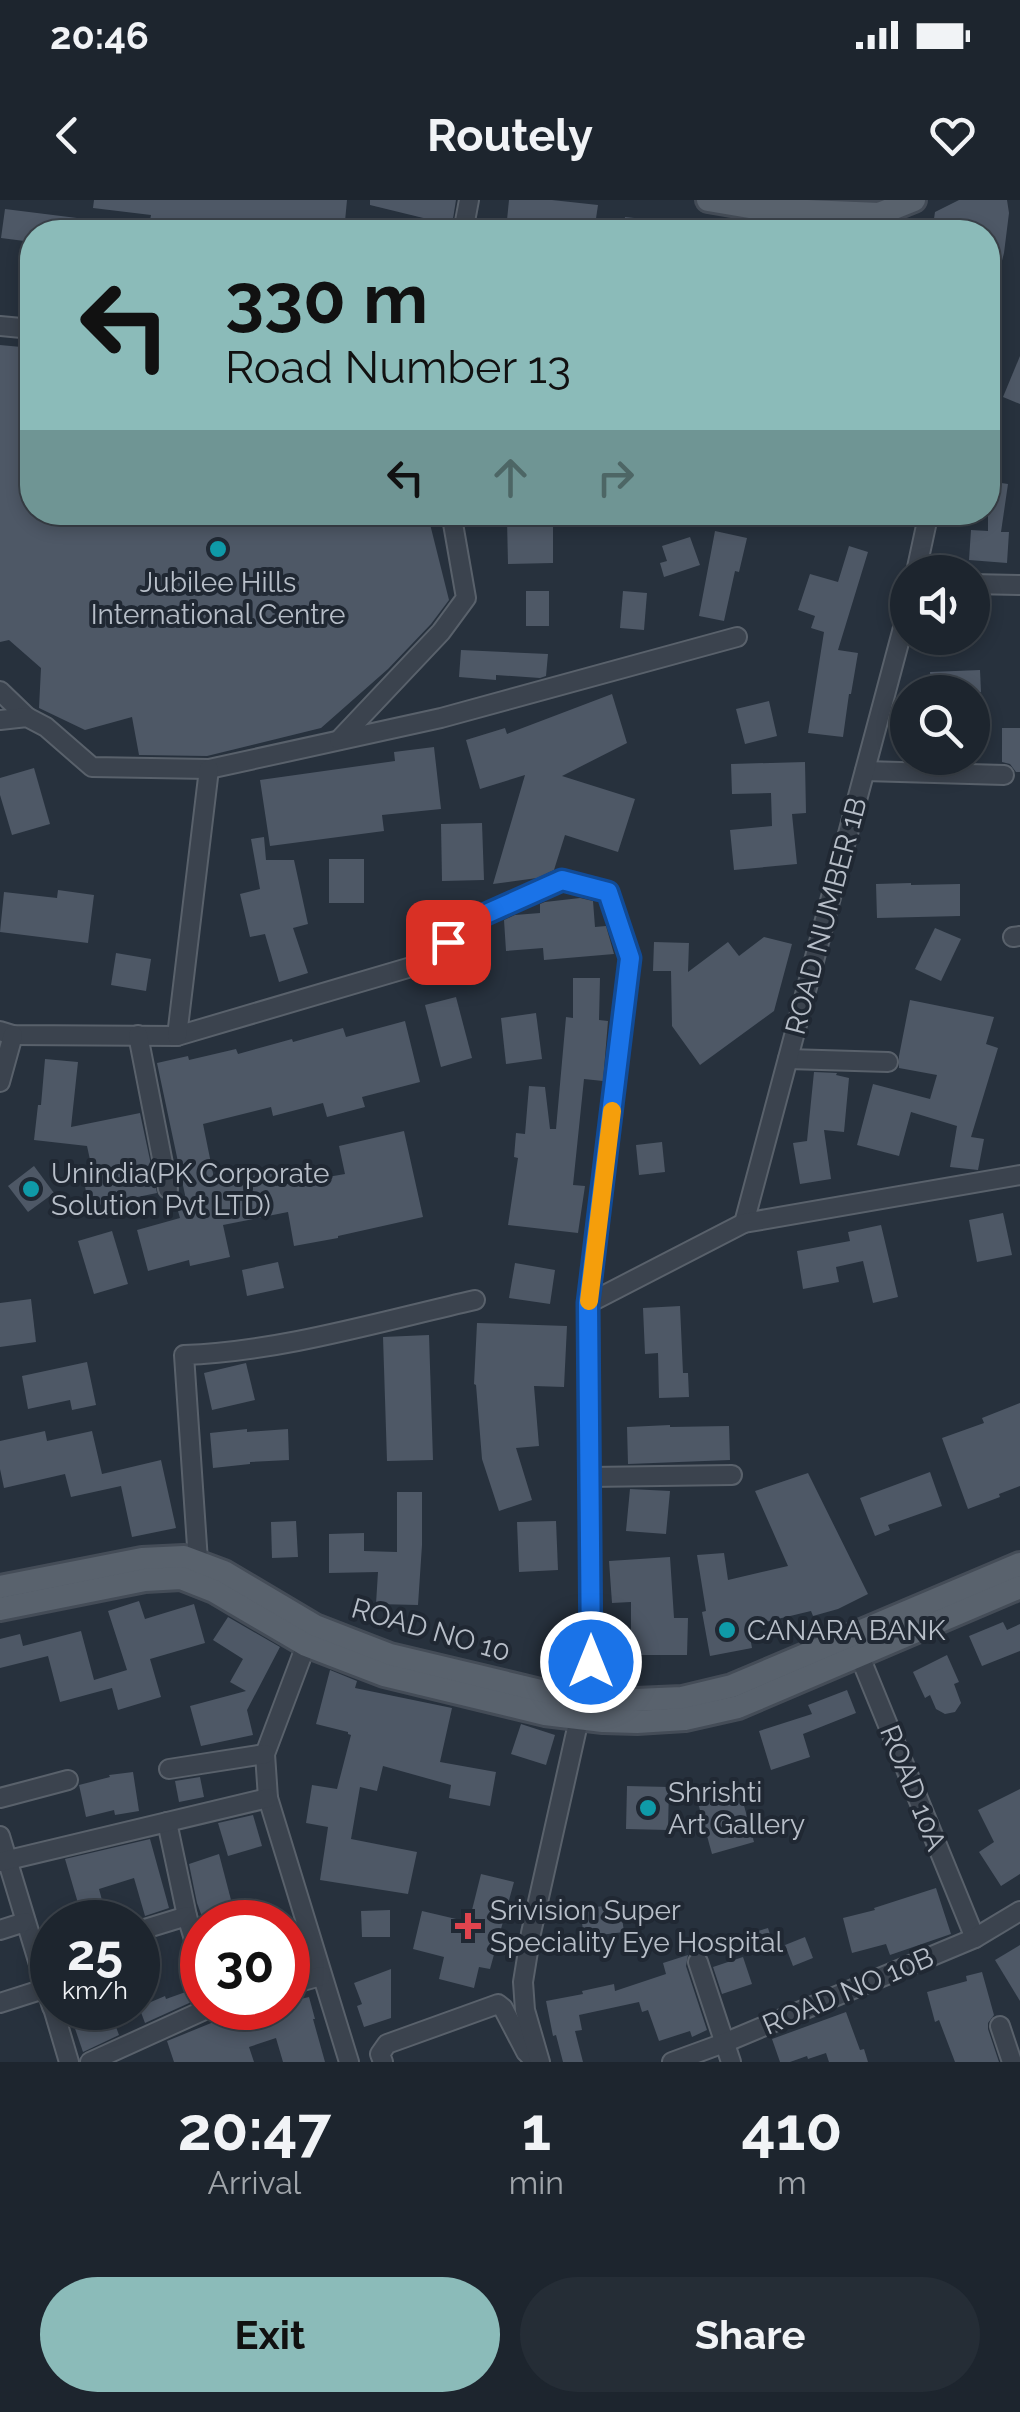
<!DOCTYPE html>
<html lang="en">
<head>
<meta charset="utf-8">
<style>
	body { margin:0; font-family:Raleway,sans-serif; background:#252d36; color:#f1f3f6; height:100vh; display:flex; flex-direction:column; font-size:38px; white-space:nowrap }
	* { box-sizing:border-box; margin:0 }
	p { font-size:32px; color:#a0a5aa }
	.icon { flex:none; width:55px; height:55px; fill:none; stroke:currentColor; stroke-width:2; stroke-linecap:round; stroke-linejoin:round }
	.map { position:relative; height:1862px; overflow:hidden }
	.side { display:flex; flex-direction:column; background:#1d252e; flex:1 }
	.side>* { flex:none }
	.guide { position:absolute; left:20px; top:20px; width:980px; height:305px; border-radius:40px; box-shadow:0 5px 15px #0003,0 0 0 2px #3b424a; background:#8bbbb9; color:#111; overflow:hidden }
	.buttons { position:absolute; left:890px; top:355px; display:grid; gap:20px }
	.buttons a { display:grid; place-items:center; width:100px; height:100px; border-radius:50%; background:#1d252e; box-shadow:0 5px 15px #0003,0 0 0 2px #3b424a; font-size:50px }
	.speed { position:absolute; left:30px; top:1700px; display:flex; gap:20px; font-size:50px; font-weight:700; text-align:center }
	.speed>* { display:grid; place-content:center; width:130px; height:130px; border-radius:50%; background:#1d252e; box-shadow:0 5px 15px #0003,0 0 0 2px #3b424a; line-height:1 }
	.speed small { font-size:25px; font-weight:400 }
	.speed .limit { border:15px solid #d22; background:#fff; color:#111 }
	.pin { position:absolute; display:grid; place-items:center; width:85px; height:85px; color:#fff; margin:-42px; border-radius:20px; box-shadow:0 5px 15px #0006 }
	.me { position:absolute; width:110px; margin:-55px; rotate:0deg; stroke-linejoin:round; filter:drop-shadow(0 0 8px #0008) }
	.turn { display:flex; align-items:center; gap:35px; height:210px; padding:0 40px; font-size:45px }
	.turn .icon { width:130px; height:130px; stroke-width:2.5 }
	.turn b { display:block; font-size:70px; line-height:85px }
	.lanes { display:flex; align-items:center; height:95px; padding:0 40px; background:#0003; justify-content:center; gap:50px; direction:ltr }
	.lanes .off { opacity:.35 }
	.eta { display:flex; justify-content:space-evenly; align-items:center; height:170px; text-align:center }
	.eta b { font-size:60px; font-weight:700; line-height:70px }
	.action { display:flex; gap:20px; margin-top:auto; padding:20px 40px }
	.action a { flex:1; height:115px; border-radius:60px; background:#8bbbb9; color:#111; font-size:40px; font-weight:700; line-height:115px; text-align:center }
	.action a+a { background:#252d36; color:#f1f3f6 }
	.status { display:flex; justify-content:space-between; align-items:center; height:70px; padding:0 50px; background:#1d252e; direction:ltr }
	.status svg { height:28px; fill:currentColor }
	header { display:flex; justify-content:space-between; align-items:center; height:130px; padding:0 40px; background:#1d252e; font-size:45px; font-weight:700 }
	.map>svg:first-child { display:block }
</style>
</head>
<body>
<div class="status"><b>20:46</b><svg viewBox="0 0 49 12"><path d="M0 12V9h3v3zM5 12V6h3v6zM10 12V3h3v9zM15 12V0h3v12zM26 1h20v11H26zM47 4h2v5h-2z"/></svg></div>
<header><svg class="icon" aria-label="back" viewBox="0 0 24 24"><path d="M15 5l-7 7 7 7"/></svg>Routely<svg class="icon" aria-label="heart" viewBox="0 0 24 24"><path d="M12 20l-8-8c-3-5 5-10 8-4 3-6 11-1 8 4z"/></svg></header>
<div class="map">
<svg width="1020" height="1862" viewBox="0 0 1020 1862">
	<rect width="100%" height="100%" fill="#27313d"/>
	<!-- building -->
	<g fill="#4e5866">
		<polygon points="94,0 347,0 344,32 283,32 184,19 182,32 148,32 151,15 93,8"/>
		<polygon points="370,0 456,0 452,25 370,5"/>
		<polygon points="509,0 552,0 598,5 594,32 529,32 506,30"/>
		<polygon points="959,0 1007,0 1009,13 1004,53 992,99 988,98 988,32 932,32 935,12"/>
		<polygon points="5,9 85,19 84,32 32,32 32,42 1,38"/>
		<polygon points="625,17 662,21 660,32 623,32"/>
		<polygon points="0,145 32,148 32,312 427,312 449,400 431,424 388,469 321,528 207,556 139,555 132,517 85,530 39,508 41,468 9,440 0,442"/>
		<polygon points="1020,156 1020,204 1003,197"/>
		<polygon points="988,281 1008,284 1001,332 1009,332 1007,363 969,360 971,330 988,331"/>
		<polygon points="553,319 553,363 508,364 507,320"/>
		<polygon points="715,331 747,338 739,372 735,371 724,421 699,416"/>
		<polygon points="690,337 700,365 664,377 660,363 667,361 662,346"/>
		<polygon points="849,346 868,352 838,450 858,453 851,494 849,494 843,537 808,533 824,432 811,428 815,416 798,410 810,374 838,382"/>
		<rect x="526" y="391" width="23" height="35"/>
		<polygon points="623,391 647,393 644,430 620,428"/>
		<polygon points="461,450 548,454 546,476 540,478 496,475 496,480 459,477"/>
		<polygon points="980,470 981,492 931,492 930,472"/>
		<polygon points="612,494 627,543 562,576 635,599 618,652 565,635 554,670 537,678 493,684 525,575 480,589 466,540 505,528 507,534"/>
		<polygon points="769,501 777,536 745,544 736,509"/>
		<polygon points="1002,528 1020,528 1020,572 1016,572 1010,564 1002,562"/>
		<polygon points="434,547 441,609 382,615 384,631 270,646 260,580 395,561 394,552"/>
		<polygon points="805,562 806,613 792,614 797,664 734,670 730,630 772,626 771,593 732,594 731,564"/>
		<polygon points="34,568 50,624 12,635 0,595 0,578"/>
		<polygon points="482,623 484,680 442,681 441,624"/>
		<polygon points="264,637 266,660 294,660 308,724 293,728 308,773 279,782 265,734 250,737 240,694 260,689 251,639"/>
		<rect x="329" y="659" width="35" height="44"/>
		<polygon points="911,683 911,685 960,684 960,716 877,718 876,684"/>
		<polygon points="58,690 94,695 88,743 0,732 4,692 57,698"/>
		<polygon points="580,698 593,701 595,727 606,726 614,754 544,760 543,748 506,751 504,720 515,715 540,713 540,704 545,702"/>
		<polygon points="935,728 961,739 941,781 915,769"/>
		<polygon points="764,737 792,744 774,811 700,865 672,826 671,771 653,771 654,742 689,743 688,772 728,742 739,756"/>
		<polygon points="116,753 151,759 146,791 111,785"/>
		<polygon points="573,778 600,778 599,820 608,821 603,881 584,879 573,985 585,986 578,1033 508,1025 518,958 514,957 516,933 525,934 529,886 545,887 550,929 556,929 566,817 573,818"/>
		<polygon points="456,797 472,858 441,867 425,805"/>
		<polygon points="910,800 994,817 986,844 998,848 971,937 984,939 978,970 950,967 957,926 911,912 899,956 857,945 873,884 930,899 937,875 899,868 899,856"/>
		<polygon points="536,813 542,859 506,864 501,818"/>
		<polygon points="405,821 420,882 362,897 365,907 327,917 323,903 273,916 271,907 203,924 215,983 274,972 276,986 345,974 339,946 404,931 423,1017 338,1036 338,1038 294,1046 288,1012 223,1025 230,1057 190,1066 189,1060 148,1071 137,1030 180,1018 178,1011 188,1009 157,863 188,856 189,860 236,849 238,854 292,839 293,842 343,828 346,837"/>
		<polygon points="45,859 78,862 71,927 140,913 157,993 89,1007 82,971 92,969 87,946 34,940 38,905 41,905"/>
		<polygon points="814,872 837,873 836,875 849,878 844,932 824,930 831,979 800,984 793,943 807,941"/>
		<polygon points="662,942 665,972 639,975 636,945"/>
		<polygon points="34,966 54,993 28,1012 8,986"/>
		<polygon points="1003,1013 1012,1055 977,1062 969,1020"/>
		<polygon points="881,1025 898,1097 873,1103 863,1061 836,1067 839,1082 803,1089 797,1051 850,1041 848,1032"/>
		<polygon points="112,1031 128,1084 94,1094 78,1041"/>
		<polygon points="278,1062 284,1088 247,1096 242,1070"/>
		<polygon points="515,1063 555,1070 550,1104 509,1098"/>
		<polygon points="31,1099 36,1142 0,1147 0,1103"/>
		<polygon points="680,1106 683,1173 688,1173 689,1197 659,1198 658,1153 645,1154 643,1108"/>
		<polygon points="477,1123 567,1126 564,1187 534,1186 539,1246 516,1248 532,1300 499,1311 482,1259 476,1185 474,1184"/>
		<polygon points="429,1135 433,1260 387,1261 383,1137"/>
		<polygon points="87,1162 96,1205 72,1210 70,1200 28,1209 22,1176"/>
		<polygon points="246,1163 255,1200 212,1210 204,1173"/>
		<polygon points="1020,1203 1020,1286 999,1294 1000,1297 968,1309 942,1238 984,1223 982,1218"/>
		<polygon points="670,1225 670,1227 729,1226 730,1260 628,1264 627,1227"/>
		<polygon points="247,1229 247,1232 288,1229 289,1260 250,1262 250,1264 213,1268 210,1233"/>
		<polygon points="45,1231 47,1241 92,1231 102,1274 161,1260 176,1328 132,1337 121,1286 71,1297 65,1274 4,1288 0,1269 0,1241"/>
		<polygon points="930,1272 942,1306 888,1325 890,1330 875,1336 860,1298"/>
		<polygon points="808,1273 868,1394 838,1409 813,1416 811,1411 748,1426 752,1448 710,1456 702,1412 706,1411 697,1355 724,1353 728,1380 788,1366 755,1291"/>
		<polygon points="630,1289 670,1291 666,1334 626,1331"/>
		<polygon points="397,1292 422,1292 422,1345 418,1405 376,1404 378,1372 329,1373 329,1334 364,1333 364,1351 397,1352"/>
		<polygon points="296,1321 298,1357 272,1358 271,1322"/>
		<polygon points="556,1321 558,1370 519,1372 517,1322"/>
		<polygon points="670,1357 674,1418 688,1418 687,1455 631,1455 631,1402 612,1403 609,1361"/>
		<polygon points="139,1401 145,1419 194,1404 205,1443 150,1459 161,1497 118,1510 112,1488 60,1502 48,1456 0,1468 0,1439 20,1434 23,1446 81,1431 94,1480 127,1470 108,1411"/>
		<polygon points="228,1417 280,1447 247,1510 253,1535 201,1546 190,1506 246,1491 230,1482 243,1459 213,1440"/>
		<polygon points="1003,1422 1007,1430 1020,1424 1020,1451 982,1466 969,1436"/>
		<polygon points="947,1455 959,1482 954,1484 961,1503 955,1512 945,1514 936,1509 930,1495 925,1498 913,1472"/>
		<polygon points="330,1470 357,1481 355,1488 452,1508 440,1562 496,1572 490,1606 449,1598 451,1585 383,1566 377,1591 360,1587 351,1639 417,1652 408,1694 320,1680 328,1627 306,1623 312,1585 337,1589 351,1535 348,1534 348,1532 316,1524"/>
		<polygon points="847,1490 856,1513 803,1534 810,1557 771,1570 759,1531 812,1514 808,1505"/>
		<polygon points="521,1524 555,1535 546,1565 511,1554"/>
		<polygon points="133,1572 139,1611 115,1615 114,1610 86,1617 79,1585 110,1577 109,1575"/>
		<polygon points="200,1577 204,1597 179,1602 175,1581"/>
		<polygon points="627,1586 669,1587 668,1630 626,1629"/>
		<polygon points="1020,1589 1020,1674 1001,1686 979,1652 994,1642 978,1610"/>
		<polygon points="740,1591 754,1642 712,1654 698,1603"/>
		<polygon points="253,1615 262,1646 228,1656 218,1623"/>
		<polygon points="150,1639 169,1708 145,1716 134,1678 99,1689 108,1722 49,1722 49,1719 80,1710 65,1659"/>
		<polygon points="219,1654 236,1719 225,1722 204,1722 197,1703 189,1664"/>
		<polygon points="481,1674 514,1682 490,1769 479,1767 474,1788 439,1779 444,1757 413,1749 422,1711 469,1722"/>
		<polygon points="936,1688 951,1734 890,1755 886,1744 852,1753 843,1718 875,1710 874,1708"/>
		<polygon points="620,1704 624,1732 584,1737 580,1709"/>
		<polygon points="390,1710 390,1737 362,1737 361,1711"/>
		<polygon points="288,1728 292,1728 302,1767 288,1771"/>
		<polygon points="768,1728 773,1744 742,1754 737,1737"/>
		<polygon points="805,1737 813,1758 793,1766 785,1745"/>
		<polygon points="1020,1745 1020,1801 995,1760"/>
		<polygon points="688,1755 686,1766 707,1830 692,1837 690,1831 659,1841 648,1810 642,1812 639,1802 579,1815 582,1830 575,1831 583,1862 563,1862 556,1835 553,1836 546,1801 583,1794 582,1791 614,1784 615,1791 666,1774 663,1763"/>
		<polygon points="743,1757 752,1784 722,1794 713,1767"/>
		<polygon points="391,1769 391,1818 364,1827 357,1806 362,1804 354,1783"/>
		<polygon points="982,1772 994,1815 988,1823 988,1829 999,1862 955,1862 939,1820 935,1822 927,1792 967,1781 966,1776"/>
		<polygon points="194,1789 198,1799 145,1823 139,1807 165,1796 166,1799"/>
		<polygon points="309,1797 315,1819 313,1819 325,1862 283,1862 276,1838 249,1847 254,1862 174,1862 167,1841 248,1808 288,1808 288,1802"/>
		<polygon points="68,1808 109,1808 119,1835 83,1852"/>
		<polygon points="846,1812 860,1850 864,1849 868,1862 829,1862 826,1853 808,1859 807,1856 790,1862 780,1862 772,1839"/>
	</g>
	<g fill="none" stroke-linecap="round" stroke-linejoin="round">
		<!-- minor casing -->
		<g stroke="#59616b" stroke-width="22">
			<g id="minor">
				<polyline points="463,32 469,0"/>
				<polyline points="0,126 32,129"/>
				<polyline points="916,372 929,312"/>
				<polyline points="972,384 1020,385"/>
				<polyline points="0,491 27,517"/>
				<polyline points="0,520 27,517 46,527 92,567 209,569 441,518 737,437"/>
				<polyline points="339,540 441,432 466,398 451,312"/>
				<polyline points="865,571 1004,575"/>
				<polyline points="1013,737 1020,736"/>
				<polyline points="0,831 13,835 177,836 418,765 477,719 562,680 608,692 630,758 589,1103 591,1498"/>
				<polyline points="138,835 168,989"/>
				<polyline points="177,836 209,569"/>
				<polyline points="788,859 888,862"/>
				<polyline points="0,882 13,835"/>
				<polyline points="744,1023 908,409"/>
				<polyline points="589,1103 744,1023 1020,975"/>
				<polyline points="590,1277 732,1275"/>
				<path d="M198,1361L184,1155C279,1152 382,1121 475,1100"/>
				<polyline points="306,1445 265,1554 268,1598 349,1862"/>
				<polyline points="856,1447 975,1738"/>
				<polyline points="169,1569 265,1554"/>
				<polyline points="0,1598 68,1580"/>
				<polyline points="167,1622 187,1716 202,1766"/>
				<polyline points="0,1636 52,1807"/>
				<polyline points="0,1662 268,1598"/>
				<polyline points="0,1730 25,1722"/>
				<polyline points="138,1731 187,1716"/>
				<polyline points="698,1762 731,1862"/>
				<polyline points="288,1785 321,1776"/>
				<polyline points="0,1803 47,1788"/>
				<polyline points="53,1808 69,1862"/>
				<polyline points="1000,1826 1012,1862"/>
				<polyline points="90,1862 209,1808"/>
				<polyline points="383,1862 380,1854 387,1844 498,1804 503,1808 526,1852 535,1861"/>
				<polyline points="540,1862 525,1810 523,1782 531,1733 579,1519"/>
				<polyline points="672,1862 724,1843 975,1738 1020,1711"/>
			</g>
		</g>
		<!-- major casing -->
		<g stroke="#444c57" stroke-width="28">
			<g id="major">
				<polyline points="708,0 761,9 879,14 914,0"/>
				<polyline points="0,1387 142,1359 184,1357 224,1372 315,1426 364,1445 390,1455 549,1493 604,1500 636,1500 682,1498 732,1486 1020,1364"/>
				<polyline points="0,1409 145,1380 181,1378 214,1391 306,1445 384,1475 545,1514 603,1521 637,1522 685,1519 738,1507 1020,1387"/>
			</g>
		</g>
		<!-- minor -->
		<use href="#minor" stroke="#3b434e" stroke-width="18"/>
		<!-- major -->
		<use href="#major" stroke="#59626d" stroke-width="22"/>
	</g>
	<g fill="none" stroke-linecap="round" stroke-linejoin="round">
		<!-- route casing -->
		<g stroke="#114b97" stroke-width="25">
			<polyline id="route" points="448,742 477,718 562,680 608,692 630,758 588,1103 591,1462"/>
		</g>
		<!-- route -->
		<use href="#route" stroke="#1a73e8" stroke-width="18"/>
		<!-- slow -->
		<polyline stroke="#f59e0b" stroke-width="18" points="589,1101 612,911"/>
	</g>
	<!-- markers -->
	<g fill="#0f9aa8" stroke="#202833" stroke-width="4">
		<circle cx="218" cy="349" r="10"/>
		<circle cx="31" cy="989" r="10"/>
		<circle cx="727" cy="1430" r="10"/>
		<circle cx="648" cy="1608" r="10"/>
	</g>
	<path fill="#e0444e" stroke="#202833" stroke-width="4" d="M463 1711h10v10h10v10h-10v10h-10v-10h-10v-10h10z"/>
	<g text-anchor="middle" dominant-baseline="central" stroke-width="8" stroke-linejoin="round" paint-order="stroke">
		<!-- poi labels -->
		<g font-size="28" fill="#b7bec8" stroke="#202833" text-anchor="start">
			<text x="218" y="382" text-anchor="middle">Jubilee Hills<tspan x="218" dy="32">International Centre</tspan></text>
			<text x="51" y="973">Unindia(PK Corporate<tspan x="51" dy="32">Solution Pvt LTD)</tspan></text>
			<text x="747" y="1430">CANARA BANK</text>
			<text x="668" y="1592">Shrishti<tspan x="668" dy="32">Art Gallery</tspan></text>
			<text x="490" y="1710">Srivision Super<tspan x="490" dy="32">Speciality Eye Hospital</tspan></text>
		</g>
		<!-- street labels -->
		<g font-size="28" fill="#b7bec8" stroke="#202833">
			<text transform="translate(826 716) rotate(-75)">ROAD NUMBER 1B</text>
			<text transform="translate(431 1430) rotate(16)">ROAD NO 10</text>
			<text transform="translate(913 1588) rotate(68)">ROAD 10A</text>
			<text transform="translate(848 1791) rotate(-23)">ROAD NO 10B</text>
		</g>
	</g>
</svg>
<div class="buttons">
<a><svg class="icon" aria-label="sound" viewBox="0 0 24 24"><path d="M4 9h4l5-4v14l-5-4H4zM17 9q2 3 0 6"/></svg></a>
<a><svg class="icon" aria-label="search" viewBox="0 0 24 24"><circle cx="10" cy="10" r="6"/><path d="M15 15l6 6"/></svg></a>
</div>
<div class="speed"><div>25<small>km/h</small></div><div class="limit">30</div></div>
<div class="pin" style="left:448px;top:742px;background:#d93025"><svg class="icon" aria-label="arrive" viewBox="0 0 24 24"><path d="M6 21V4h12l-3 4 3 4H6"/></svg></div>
<svg class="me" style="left:591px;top:1462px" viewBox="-20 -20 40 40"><circle r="17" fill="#1a73e8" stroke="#fff" stroke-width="3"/><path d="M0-11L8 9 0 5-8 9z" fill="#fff"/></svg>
<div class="guide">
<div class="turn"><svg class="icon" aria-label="left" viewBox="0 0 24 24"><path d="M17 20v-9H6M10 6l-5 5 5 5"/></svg><div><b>330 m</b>Road Number 13</div></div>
<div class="lanes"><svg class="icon" aria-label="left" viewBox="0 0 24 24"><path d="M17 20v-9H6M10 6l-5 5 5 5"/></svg><svg class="icon off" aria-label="ahead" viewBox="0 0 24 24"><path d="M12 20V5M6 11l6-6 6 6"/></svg><svg class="icon off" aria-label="right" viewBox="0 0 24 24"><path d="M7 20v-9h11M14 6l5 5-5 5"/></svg></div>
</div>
</div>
<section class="side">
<div class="eta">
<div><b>20:47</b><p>Arrival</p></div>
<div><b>1</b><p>min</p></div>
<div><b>410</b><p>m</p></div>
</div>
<div class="action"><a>Exit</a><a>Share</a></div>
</section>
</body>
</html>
